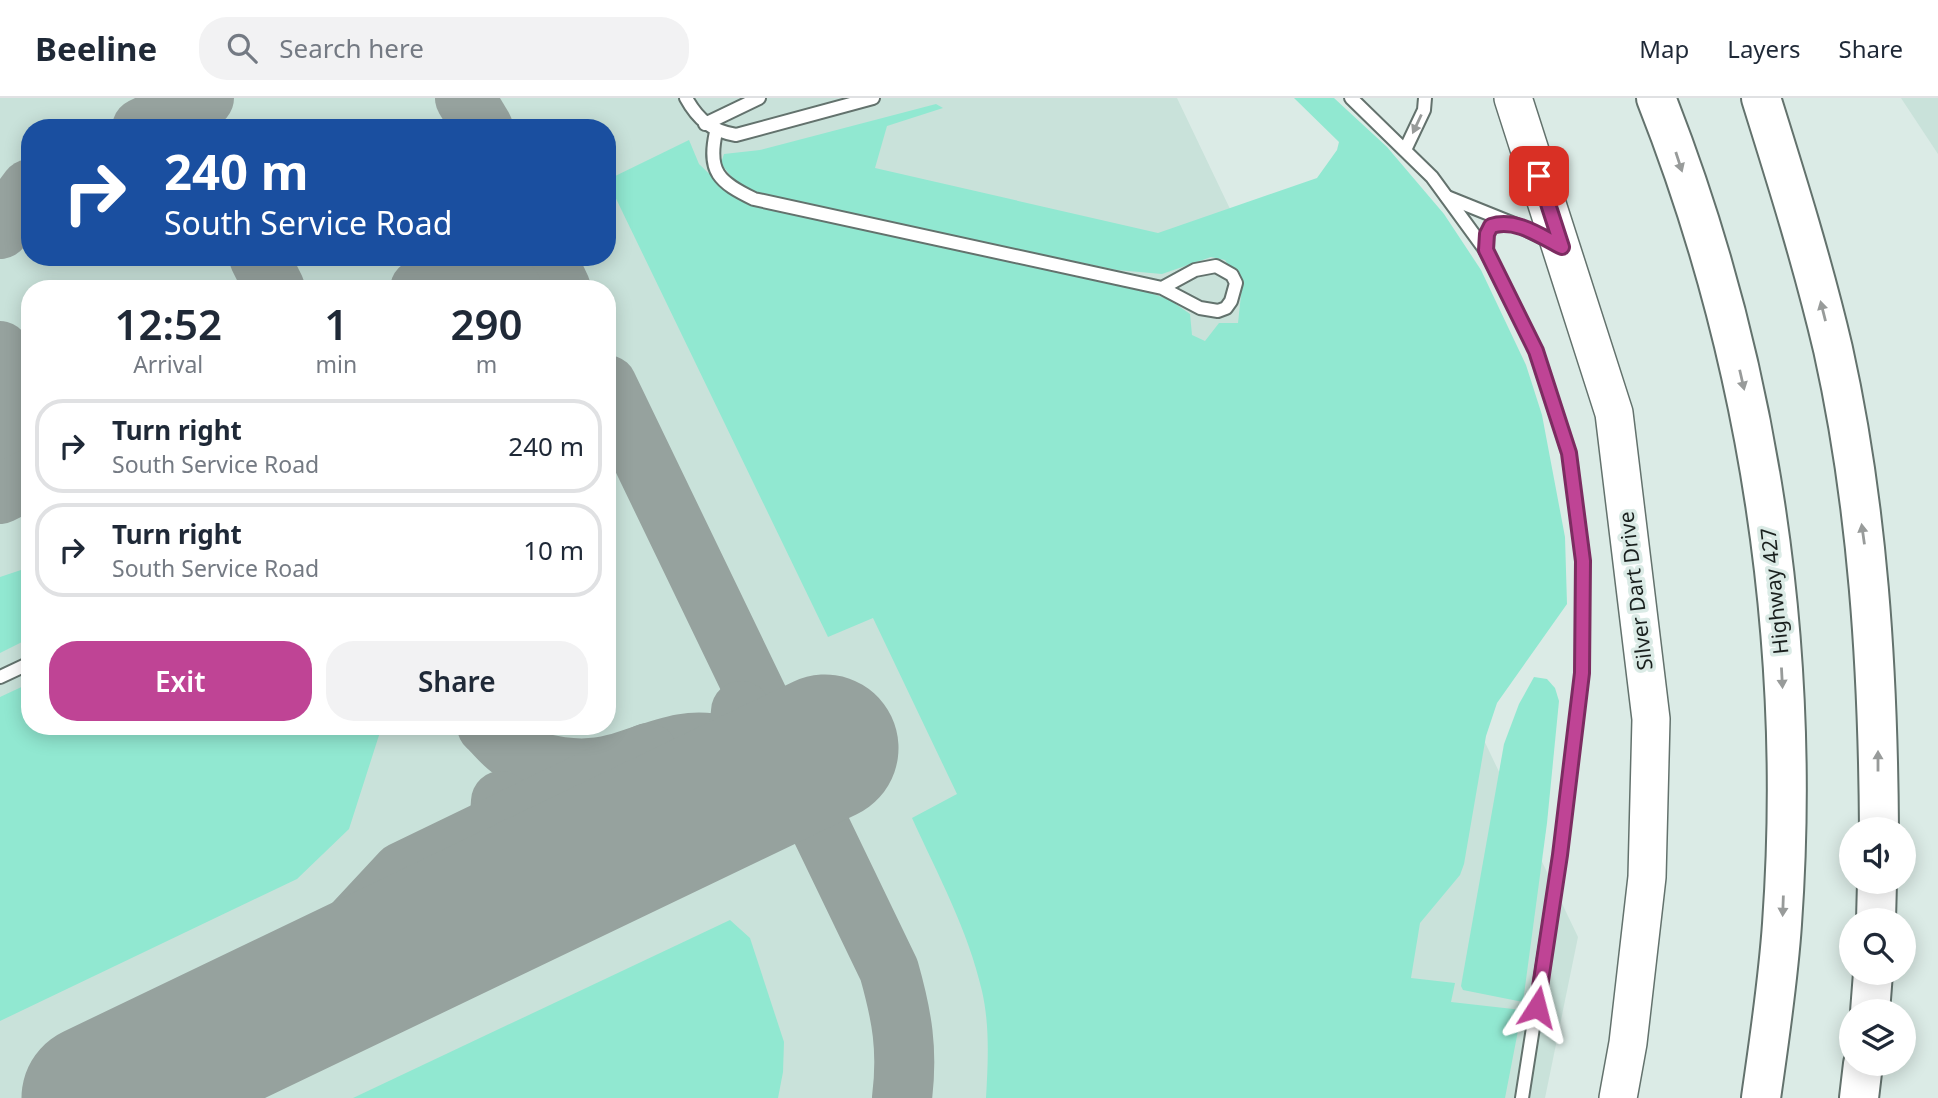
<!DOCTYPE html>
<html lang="en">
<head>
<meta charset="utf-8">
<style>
	body { margin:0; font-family:"Noto Sans",sans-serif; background:#f2f2f3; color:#1f2937; height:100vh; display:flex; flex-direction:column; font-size:26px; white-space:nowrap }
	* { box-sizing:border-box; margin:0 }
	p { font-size:23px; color:#747a83 }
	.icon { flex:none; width:38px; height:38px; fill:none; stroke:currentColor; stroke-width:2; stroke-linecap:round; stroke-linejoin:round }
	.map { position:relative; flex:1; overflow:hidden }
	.panel { position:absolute; left:21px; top:182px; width:595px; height:455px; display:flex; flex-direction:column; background:#fff; border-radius:28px; box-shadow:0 4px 18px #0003 }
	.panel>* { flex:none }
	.hud { position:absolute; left:21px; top:21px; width:595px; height:147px; border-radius:28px; box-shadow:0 4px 18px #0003; background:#1a4fa0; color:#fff; overflow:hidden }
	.fabs { position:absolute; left:1839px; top:719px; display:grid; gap:14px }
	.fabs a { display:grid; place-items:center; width:77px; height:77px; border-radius:50%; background:#fff; box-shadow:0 4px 18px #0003; font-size:35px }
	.pin { position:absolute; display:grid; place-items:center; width:60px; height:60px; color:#fff; margin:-30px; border-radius:14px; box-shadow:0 4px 10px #0006 }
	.me { position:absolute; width:77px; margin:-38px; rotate:9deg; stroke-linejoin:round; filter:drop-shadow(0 0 5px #0008) }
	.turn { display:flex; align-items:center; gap:24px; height:147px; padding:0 28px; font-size:32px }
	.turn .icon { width:91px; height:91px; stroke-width:2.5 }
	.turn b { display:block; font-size:49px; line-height:60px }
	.eta { display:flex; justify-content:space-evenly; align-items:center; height:119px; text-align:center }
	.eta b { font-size:42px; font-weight:600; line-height:49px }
	.cta { display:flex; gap:14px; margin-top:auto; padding:14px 28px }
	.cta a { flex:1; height:80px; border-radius:28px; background:#bf4495; color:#fff; font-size:28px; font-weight:600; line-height:80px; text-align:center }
	.cta a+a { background:#f2f2f3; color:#1f2937 }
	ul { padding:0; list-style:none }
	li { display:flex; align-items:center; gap:21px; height:94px; margin:0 14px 10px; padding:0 14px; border:4px solid #e0e1e3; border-radius:28px }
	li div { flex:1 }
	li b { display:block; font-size:26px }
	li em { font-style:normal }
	header { display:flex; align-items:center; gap:42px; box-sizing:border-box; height:98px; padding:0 35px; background:#fff; border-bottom:2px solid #e0e1e3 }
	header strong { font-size:33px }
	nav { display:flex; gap:38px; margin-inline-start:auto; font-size:24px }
	.search { width:490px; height:63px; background:#f2f2f3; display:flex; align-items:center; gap:18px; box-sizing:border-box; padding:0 24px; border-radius:28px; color:#747a83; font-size:26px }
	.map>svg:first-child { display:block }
</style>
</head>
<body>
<header>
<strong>Beeline</strong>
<div class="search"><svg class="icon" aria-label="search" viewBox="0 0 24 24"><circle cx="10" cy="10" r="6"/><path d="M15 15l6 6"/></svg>Search here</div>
<nav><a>Map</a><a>Layers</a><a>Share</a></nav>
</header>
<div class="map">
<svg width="1938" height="1000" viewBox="0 0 1938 1000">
	<rect width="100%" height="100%" fill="#dbebe6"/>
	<!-- built -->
	<g fill="#c9e2da" fill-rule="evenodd">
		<path d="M0,0H1177L1578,839L1545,1000H0ZM30,30H607V159H30ZM30,191H607V628H30Z"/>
		<polygon points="1901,0 1938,0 1938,56"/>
	</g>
	<!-- green -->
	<g fill="#91e8d1">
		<path d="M1294,0H1334L1387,49L1444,116L1481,172L1526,267L1542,317L1565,439L1567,506L1497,605L1486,638L1464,766L1460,777L1420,825L1411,880L1455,885L1451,904L1522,912L1505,1000H986C988,965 990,928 982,893C968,832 938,777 912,720L957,696L873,520L828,539L607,82L689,42L699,66L725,91L744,104L895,135L1145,193L1170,202L1190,216L1192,237L1205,243L1219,225H1238L1242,188L1225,162L1211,159L1162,176L1117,172L758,98C741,90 732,81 721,65L724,56L760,52L936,6L943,10L887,28L875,70L1158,135L1317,80L1337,52L1339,44Z"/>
		<polygon points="30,469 30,540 0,555 0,479"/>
		<polygon points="1534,579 1547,581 1555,590 1559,603 1547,725 1523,904 1463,892 1461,888 1504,646 1519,606"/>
		<polygon points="30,585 30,628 380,628 381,631 349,731 297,781 0,923 0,599"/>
		<polygon points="730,822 750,840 784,944 783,974 778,1000 353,1000"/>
	</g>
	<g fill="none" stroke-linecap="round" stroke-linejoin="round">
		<!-- taxiway -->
		<g stroke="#96a29e" stroke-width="60">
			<polyline points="465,0 483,30"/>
			<polyline points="142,30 204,0"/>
			<polyline points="0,131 30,91"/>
			<polyline points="259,159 275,191"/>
			<polyline points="546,159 561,191"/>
			<polyline points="420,191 459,182 512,191"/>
			<polyline points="0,253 3,258 4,306 0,333"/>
			<path d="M607,287L889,872C902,918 908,952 902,1000"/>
			<polyline points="0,396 30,381"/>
			<path d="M487,628C495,635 502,645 511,651C538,670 583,675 615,666C637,660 659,650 682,646C730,637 774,669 804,702"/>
			<path d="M691,716C716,682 739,658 741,613"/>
			<path d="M408,851C464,806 498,779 501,703"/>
			<polyline points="269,917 402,774 648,655"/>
		</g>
		<!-- runway -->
		<polyline stroke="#96a29e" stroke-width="147" points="95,1000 825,650"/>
		<!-- lane casing -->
		<g stroke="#63726d" stroke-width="16">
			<g id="lane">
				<path d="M686,0C698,22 712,33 736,37L873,0"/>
				<polyline points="1351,0 1432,79 1486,153 1536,253 1569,355 1583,463 1582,575 1560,757 1522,1000"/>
				<polyline points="705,26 759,0"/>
				<path d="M716,34C707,74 719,84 754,101L1162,190L1200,210L1218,213L1226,210L1231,203L1236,185L1232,177L1216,168L1195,172L1162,190"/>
				<polyline points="1405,52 1424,12 1425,0"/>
				<polyline points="1447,99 1519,128 1553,145"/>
				<polyline points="1486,153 1487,136 1491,128 1509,126"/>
				<polyline points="0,579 30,565"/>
			</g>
		</g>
		<!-- secondary casing -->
		<g stroke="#63726d" stroke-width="40">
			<polyline id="secondary" points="1513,0 1614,315 1651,621 1647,779 1628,945 1618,1000"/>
		</g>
		<!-- highway casing -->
		<g stroke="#63726d" stroke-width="42">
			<g id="highway">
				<path d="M1656,0C1759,261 1802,547 1782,826C1778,885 1769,943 1761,1000"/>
				<path d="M1761,0C1787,83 1813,166 1833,251C1868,408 1878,570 1879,732"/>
				<polyline points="1876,822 1877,784"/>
				<polyline points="1870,914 1873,875"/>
				<polyline points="1859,1000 1863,966"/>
			</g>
		</g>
		<!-- lane -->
		<use href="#lane" stroke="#fff" stroke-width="12"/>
		<!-- secondary -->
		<use href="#secondary" stroke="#fff" stroke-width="37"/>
		<!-- highway -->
		<use href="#highway" stroke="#fff" stroke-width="38"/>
	</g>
	<!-- one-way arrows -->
	<defs><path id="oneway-solid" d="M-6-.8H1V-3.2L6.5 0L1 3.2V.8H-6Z" transform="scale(1.75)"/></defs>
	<g fill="#989b9a">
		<use href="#oneway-solid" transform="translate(1417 26) rotate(115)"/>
		<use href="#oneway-solid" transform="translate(1679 64) rotate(72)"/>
		<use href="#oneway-solid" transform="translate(1823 213) rotate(-104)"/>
		<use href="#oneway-solid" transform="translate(1742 282) rotate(77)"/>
		<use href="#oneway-solid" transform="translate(1863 436) rotate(-98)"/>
		<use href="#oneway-solid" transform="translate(1782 580) rotate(87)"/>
		<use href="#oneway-solid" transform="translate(1878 663) rotate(-90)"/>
		<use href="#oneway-solid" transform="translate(1783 808) rotate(92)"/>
	</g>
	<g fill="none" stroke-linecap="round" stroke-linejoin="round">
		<!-- route casing -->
		<g stroke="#7c2c61" stroke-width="18">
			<path id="route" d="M1537,909L1560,757L1582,575L1583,463L1569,355L1536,253L1486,152L1487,136L1491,128C1516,120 1540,138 1562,149L1539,78"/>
		</g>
		<!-- route -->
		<use href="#route" stroke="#bf4495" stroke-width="12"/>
	</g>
	<g text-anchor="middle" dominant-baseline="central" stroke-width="7" stroke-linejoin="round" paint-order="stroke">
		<!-- street labels -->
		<g font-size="21" fill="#1a201e" stroke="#dbebe6">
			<text transform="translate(1635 493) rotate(-97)">Silver Dart Drive</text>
			<text transform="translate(1774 493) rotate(-96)">Highway 427</text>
		</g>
	</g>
</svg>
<div class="fabs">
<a><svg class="icon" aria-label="sound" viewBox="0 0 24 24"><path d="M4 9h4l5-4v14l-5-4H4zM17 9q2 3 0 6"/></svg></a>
<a><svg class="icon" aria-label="search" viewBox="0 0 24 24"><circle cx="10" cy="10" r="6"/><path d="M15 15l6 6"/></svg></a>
<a><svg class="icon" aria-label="layers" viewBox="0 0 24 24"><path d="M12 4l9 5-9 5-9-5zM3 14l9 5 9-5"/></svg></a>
</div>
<div class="pin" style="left:1539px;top:78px;background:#d93025"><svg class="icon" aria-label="arrive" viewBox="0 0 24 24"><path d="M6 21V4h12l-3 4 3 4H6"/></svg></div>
<svg class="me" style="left:1537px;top:909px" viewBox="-20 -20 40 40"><path d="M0-17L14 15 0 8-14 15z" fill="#bf4495" stroke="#fff" stroke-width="4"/></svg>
<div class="hud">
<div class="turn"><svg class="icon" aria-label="right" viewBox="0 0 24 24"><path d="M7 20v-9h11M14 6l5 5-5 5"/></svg><div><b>240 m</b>South Service Road</div></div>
</div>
<section class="panel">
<div class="eta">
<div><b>12:52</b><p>Arrival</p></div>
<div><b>1</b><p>min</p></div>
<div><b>290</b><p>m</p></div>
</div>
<ul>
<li><svg class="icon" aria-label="right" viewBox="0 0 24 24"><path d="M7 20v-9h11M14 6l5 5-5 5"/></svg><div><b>Turn right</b><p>South Service Road</p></div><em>240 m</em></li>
<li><svg class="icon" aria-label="right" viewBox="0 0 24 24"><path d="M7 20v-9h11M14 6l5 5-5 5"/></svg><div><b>Turn right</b><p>South Service Road</p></div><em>10 m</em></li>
</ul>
<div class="cta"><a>Exit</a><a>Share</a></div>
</section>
</div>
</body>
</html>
